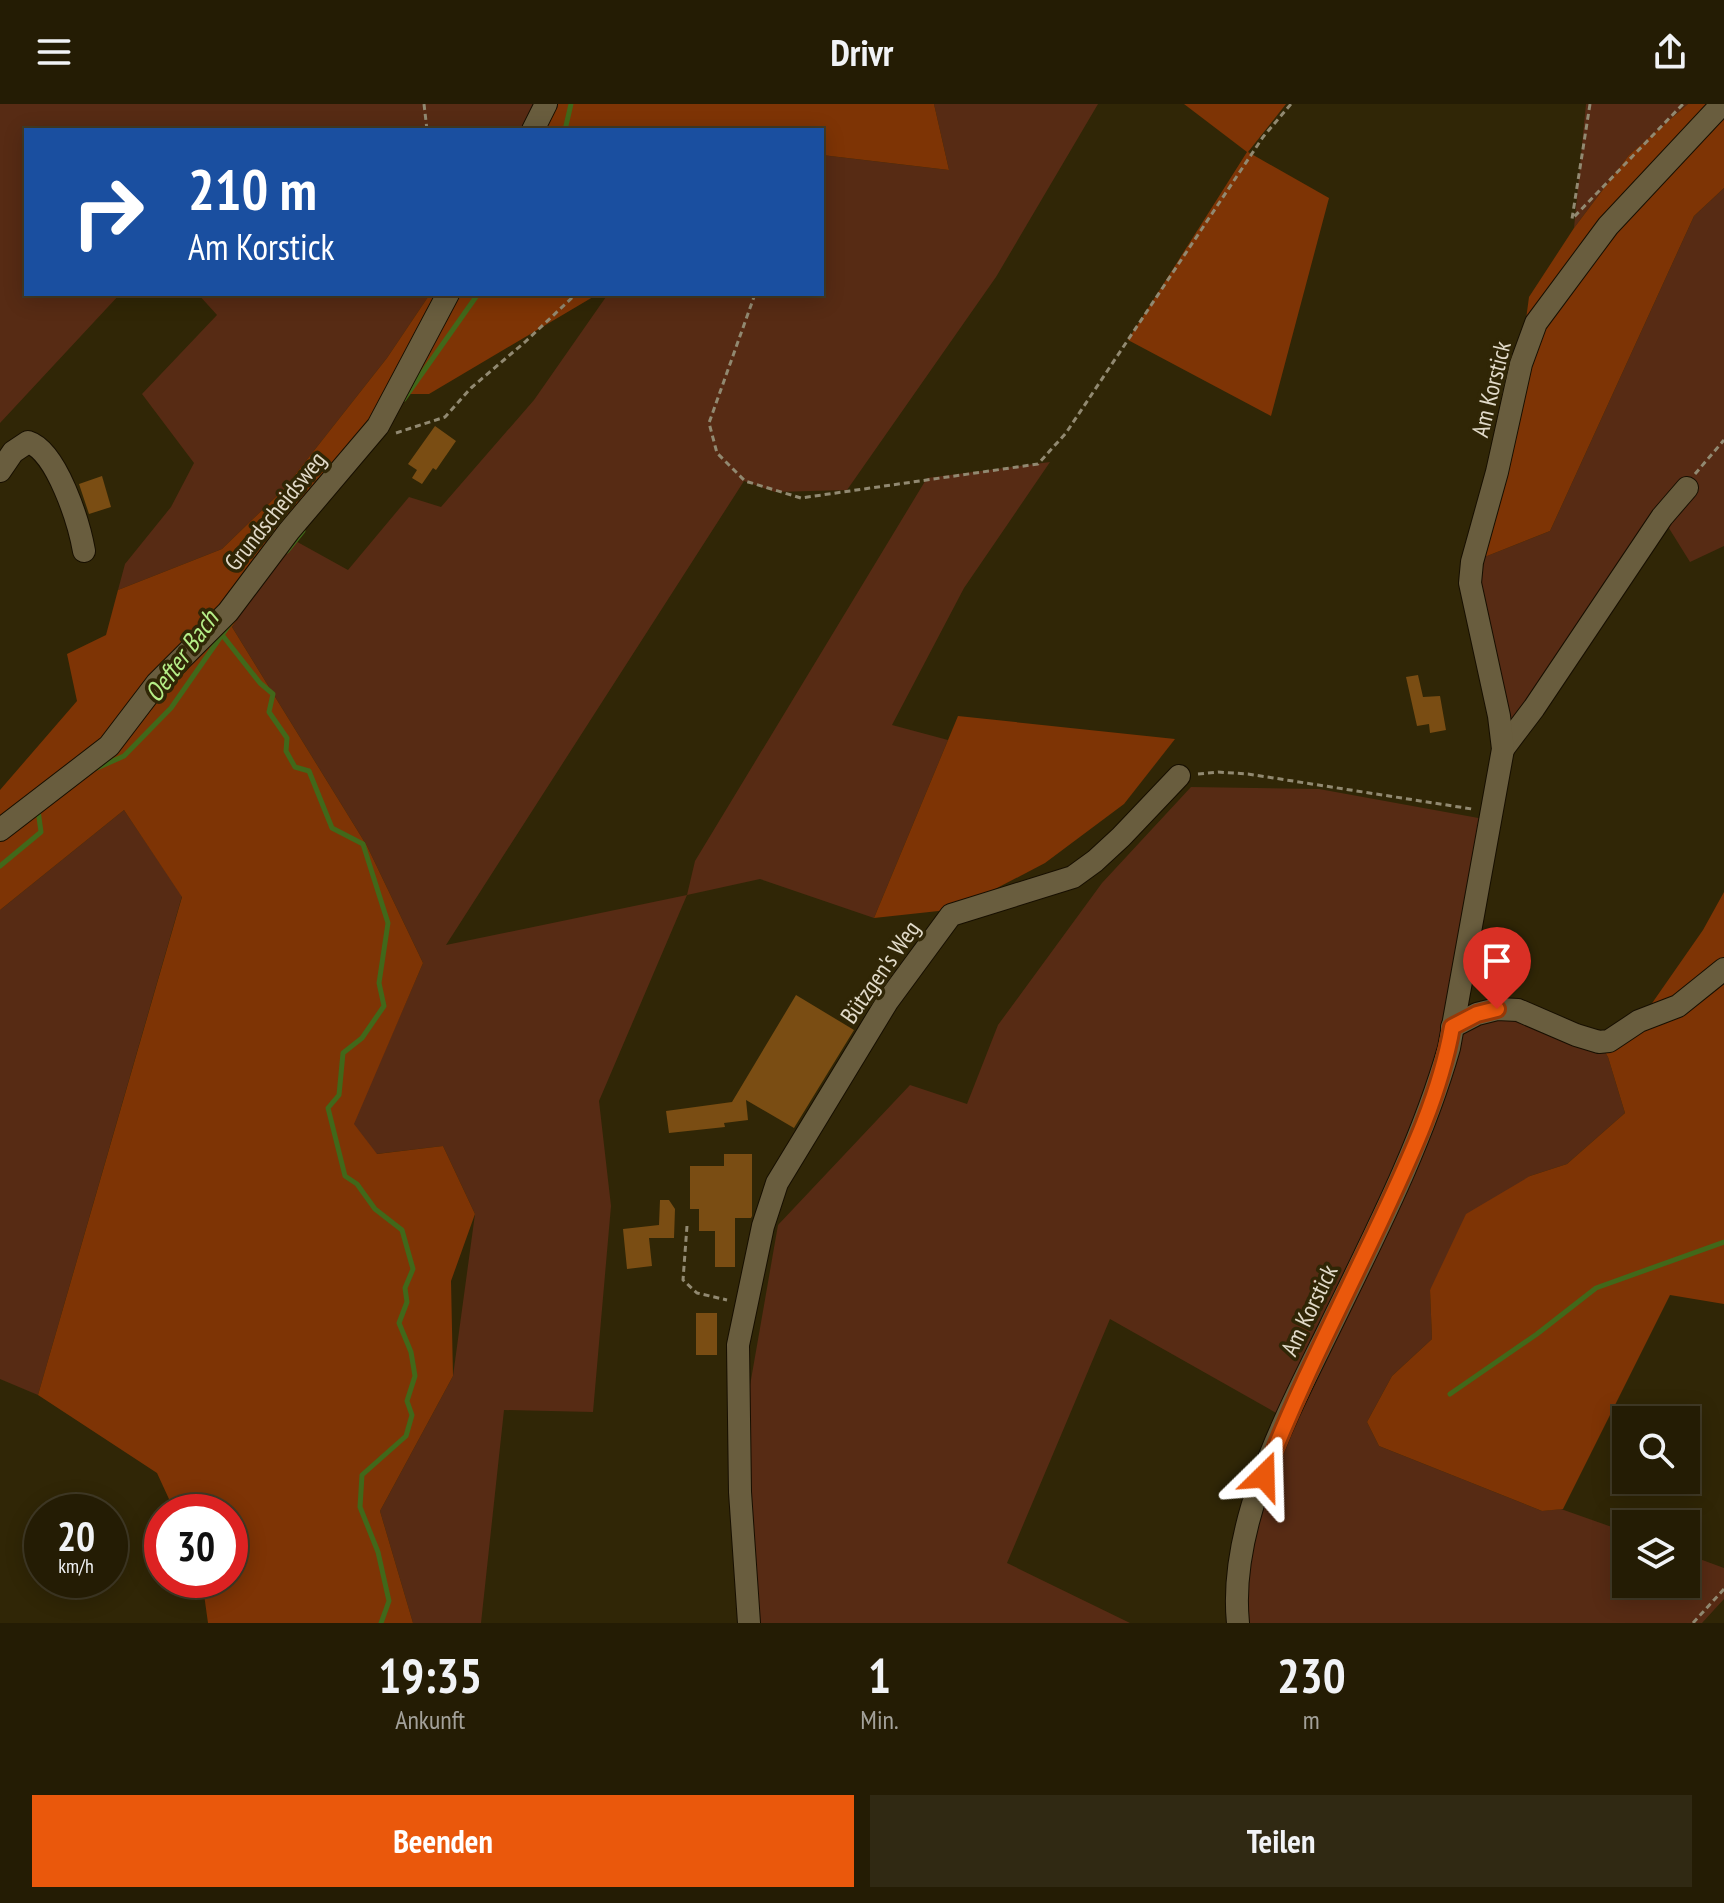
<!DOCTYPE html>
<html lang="de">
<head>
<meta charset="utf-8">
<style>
	body { margin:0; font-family:"PT Sans Narrow",sans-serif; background:#302913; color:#f1f3f6; height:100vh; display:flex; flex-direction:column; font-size:30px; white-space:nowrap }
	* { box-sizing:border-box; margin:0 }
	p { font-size:26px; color:#a3a19a }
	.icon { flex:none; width:44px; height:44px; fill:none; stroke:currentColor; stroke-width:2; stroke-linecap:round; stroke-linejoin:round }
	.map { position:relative; height:1519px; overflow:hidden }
	.panel { display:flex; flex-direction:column; background:#241c04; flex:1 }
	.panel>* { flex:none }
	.guide { position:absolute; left:24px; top:24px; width:800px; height:168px; border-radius:0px; box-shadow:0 4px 20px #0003,0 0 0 2px #413a26; background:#1a4fa0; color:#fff; overflow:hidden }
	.tools { position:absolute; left:1612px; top:1302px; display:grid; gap:16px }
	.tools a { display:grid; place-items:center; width:88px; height:88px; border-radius:0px; background:#241c04; box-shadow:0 4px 20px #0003,0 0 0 2px #413a26; font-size:40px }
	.speed { position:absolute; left:24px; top:1390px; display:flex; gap:16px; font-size:40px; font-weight:700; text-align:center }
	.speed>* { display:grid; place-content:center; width:104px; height:104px; border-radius:50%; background:#241c04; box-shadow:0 4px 20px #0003,0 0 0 2px #413a26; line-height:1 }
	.speed small { font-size:20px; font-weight:400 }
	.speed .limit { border:12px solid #d22; background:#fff; color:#111 }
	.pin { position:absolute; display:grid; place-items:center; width:68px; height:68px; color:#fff; margin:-82px -34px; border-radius:50% 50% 50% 0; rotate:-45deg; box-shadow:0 0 8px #0007 }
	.pin .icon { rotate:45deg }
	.me { position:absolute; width:88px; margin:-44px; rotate:22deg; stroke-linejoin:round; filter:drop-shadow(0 0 6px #0008) }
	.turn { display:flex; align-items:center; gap:28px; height:168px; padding:0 32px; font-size:36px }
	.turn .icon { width:104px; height:104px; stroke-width:2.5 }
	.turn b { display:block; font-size:56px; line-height:68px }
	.eta { display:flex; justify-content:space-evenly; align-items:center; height:136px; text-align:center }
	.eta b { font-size:48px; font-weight:600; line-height:56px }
	.button { display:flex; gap:16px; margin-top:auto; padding:16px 32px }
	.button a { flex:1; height:92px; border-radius:0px; background:#ea580c; color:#fff; font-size:32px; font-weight:600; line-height:92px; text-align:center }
	.button a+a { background:#302913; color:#f1f3f6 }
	header { display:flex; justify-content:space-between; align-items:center; height:104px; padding:0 32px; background:#241c04; font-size:36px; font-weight:600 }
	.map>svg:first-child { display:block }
</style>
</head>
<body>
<header><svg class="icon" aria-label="menu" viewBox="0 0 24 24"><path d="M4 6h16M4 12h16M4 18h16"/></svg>Drivr<svg class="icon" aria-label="share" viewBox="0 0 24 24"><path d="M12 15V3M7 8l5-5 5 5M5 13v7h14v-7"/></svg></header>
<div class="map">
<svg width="1724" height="1519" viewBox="0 0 1724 1519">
	<rect width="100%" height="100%" fill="#302606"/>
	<!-- green -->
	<g fill="#572b14">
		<polygon points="0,0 533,0 523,26 26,26 26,190 120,190 0,319"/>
		<polygon points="934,0 1098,0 996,173 847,386 775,388 744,377 446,841 687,791 695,757 927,374 1050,358 964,484 892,621 948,636 874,814 760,775 687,791 599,997 611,1102 593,1308 504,1306 481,1519 413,1519 380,1407 453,1272 475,1110 443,1042 376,1050 353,1020 423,859 367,742 232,523 292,435 348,466 409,393 441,403 534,296 608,190 822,190 822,51 949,66"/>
		<polygon points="1586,0 1688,0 1629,51 1574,124"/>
		<polygon points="1724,84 1724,442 1690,458 1662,413 1503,644 1472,458 1550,427 1694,112"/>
		<polygon points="198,190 430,190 387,254 283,386 222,445 118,486 125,460 171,403 194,359 142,290 217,211"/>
		<polygon points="1191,683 1319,685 1484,715 1452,923 1496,906 1599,938 1608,953 1625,1009 1567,1060 1530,1072 1430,1186 1432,1235 1392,1272 1367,1318 1379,1342 1542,1407 1561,1405 1626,1428 1626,1480 1686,1480 1686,1450 1724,1464 1724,1495 1702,1519 1238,1519 1241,1458 1287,1315 1110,1215 1007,1459 1130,1519 751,1519 745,1310 778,1121 910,981 967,1000 998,921 1102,779"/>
		<polygon points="124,706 182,792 38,1291 0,1275 0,806"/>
	</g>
	<!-- forest -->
	<g fill="#7e3405">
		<polygon points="533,0 934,0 949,66 822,51 822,26 523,26"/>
		<polygon points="1184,0 1286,0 1248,48 1329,94 1271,312 1128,236 1247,48"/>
		<polygon points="1688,0 1724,0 1724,84 1694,112 1550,427 1472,458 1520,260 1529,193 1574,124 1629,51"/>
		<polygon points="430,190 598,190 429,290 391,290 232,523 367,742 423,859 354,1020 377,1050 443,1042 475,1110 451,1177 453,1272 380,1407 413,1519 208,1519 202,1476 230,1476 230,1408 175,1408 157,1369 38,1291 182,793 124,706 0,806 0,686 77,597 67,550 106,531 118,486 222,445 283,386 387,254"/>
		<polygon points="958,612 1175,635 1124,700 1045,759 957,805 874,814"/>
		<polygon points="1724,788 1724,1200 1670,1191 1563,1405 1542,1407 1379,1342 1367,1318 1392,1272 1432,1235 1430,1186 1466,1110 1530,1072 1567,1060 1625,1009 1608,953 1599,938 1648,905 1703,826"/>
	</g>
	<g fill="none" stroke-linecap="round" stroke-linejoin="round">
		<!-- stream -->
		<g stroke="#41681a" stroke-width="5">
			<polyline points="565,26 571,0"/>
			<polyline points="404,295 478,190"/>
			<polyline points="287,447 303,427"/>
			<polyline points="223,532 260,579 273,590 269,608 287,634 286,647 295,663 309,667 332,724 363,740 388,819 379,879 384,902 362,934 343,949 339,991 328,1004 345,1072 357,1080 375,1105 402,1126 413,1165 405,1184 407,1198 399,1219 411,1248 415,1272 407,1297 412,1311 406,1332 362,1371 360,1403 378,1448 389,1497 381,1519"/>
			<polyline points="97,664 124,652 171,604 231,518"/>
			<polyline points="0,762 41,728 38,706"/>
			<polyline points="1450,1290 1537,1230 1596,1184 1724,1138"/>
		</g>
	</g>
	<!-- building -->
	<g fill="#7a4d13">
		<polygon points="435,322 456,337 436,366 433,364 422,380 412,374 417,366 408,360"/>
		<polygon points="102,372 111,403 89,410 79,380"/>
		<polygon points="1418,571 1423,593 1440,592 1446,626 1430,629 1429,620 1417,622 1406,573"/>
		<polygon points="796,891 854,926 794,1024 746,996 748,1016 724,1019 725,1023 669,1029 666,1007 732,998"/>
		<polygon points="724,1050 752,1050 752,1112 751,1114 735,1114 735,1163 715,1163 715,1127 699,1127 699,1105 690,1105 690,1062 724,1062"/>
		<polygon points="660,1096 669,1096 675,1105 674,1134 649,1134 652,1162 627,1165 623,1125 659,1121"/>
		<rect x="696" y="1209" width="21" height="42"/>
	</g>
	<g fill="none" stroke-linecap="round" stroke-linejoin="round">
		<!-- minor casing -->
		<g stroke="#170f00" stroke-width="24">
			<g id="minor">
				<polyline points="533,26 546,0"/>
				<path d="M0,367L13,348L28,338C57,347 79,419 84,447"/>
				<polyline points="1503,645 1534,604 1662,413 1687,384"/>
				<polyline points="0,726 109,642 157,579 228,508 289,427 378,322 448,190"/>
				<polyline points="1452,923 1477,910 1497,905 1518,906 1576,931 1599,938 1609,937 1639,917 1678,902 1724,865"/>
				<polyline points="749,1519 740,1388 738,1241 763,1122 777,1079 887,898 951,811 1073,773 1095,757 1121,733 1179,672"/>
				<path d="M1238,1519C1228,1421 1287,1311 1329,1225C1373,1134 1421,1042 1449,944L1503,645L1499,612L1470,479L1472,458L1497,368L1521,260L1536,219L1608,122L1722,0"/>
			</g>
		</g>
		<!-- path -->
		<g stroke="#918971" stroke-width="3" stroke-dasharray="6 4" stroke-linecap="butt">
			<polyline points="424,0 427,26"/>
			<polyline points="1590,0 1572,115 1683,0"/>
			<polyline points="755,190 709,319 717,349 745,377 801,394 1038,360 1066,329 1263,33 1291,0"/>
			<polyline points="396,329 445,313 471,284 525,238 576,190"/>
			<polyline points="1695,370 1724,336"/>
			<polyline points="1198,670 1218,668 1248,670 1472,705"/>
			<polyline points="687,1122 683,1176 697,1189 727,1196"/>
			<polyline points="1693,1519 1724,1485"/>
		</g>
		<!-- minor -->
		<use href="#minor" stroke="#695d3e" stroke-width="22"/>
	</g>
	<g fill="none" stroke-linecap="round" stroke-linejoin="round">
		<!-- route casing -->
		<g stroke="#983908" stroke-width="20">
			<path id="route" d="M1264,1372C1298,1284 1341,1201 1381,1116C1410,1054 1440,991 1452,923L1477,910L1497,905"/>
		</g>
		<!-- route -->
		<use href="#route" stroke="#ea580c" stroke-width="14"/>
	</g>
	<g text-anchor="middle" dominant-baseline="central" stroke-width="7" stroke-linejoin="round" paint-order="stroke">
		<!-- street labels -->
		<g font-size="24" fill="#e2dbca" stroke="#302606">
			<text transform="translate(1491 285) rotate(-76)">Am Korstick</text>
			<text transform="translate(275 407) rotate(-51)">Grundscheidsweg</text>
			<text transform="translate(880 868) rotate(-55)">Bützgen's Weg</text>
			<text transform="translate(1309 1206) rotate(-64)">Am Korstick</text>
		</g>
		<!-- water labels -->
		<g font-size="26" font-style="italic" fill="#b5ee87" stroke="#302606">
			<text transform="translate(181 552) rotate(-54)">Oefter Bach</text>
		</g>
	</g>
</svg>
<div class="tools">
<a><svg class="icon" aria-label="search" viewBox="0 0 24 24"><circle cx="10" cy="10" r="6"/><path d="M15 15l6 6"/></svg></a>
<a><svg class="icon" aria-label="layers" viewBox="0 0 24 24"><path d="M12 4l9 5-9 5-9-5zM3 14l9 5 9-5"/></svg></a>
</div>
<div class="speed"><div>20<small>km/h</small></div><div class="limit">30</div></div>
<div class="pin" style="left:1497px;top:905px;background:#d93025"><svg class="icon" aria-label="arrive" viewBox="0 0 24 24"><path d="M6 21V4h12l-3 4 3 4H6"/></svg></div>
<svg class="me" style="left:1264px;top:1372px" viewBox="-20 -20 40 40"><path d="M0-17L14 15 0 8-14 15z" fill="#ea580c" stroke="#fff" stroke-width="4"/></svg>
<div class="guide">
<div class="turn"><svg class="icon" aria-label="right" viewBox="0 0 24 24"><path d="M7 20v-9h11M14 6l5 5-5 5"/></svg><div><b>210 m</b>Am Korstick</div></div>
</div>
</div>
<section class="panel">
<div class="eta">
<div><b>19:35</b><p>Ankunft</p></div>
<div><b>1</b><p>Min.</p></div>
<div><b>230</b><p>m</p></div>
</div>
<div class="button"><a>Beenden</a><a>Teilen</a></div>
</section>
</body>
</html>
